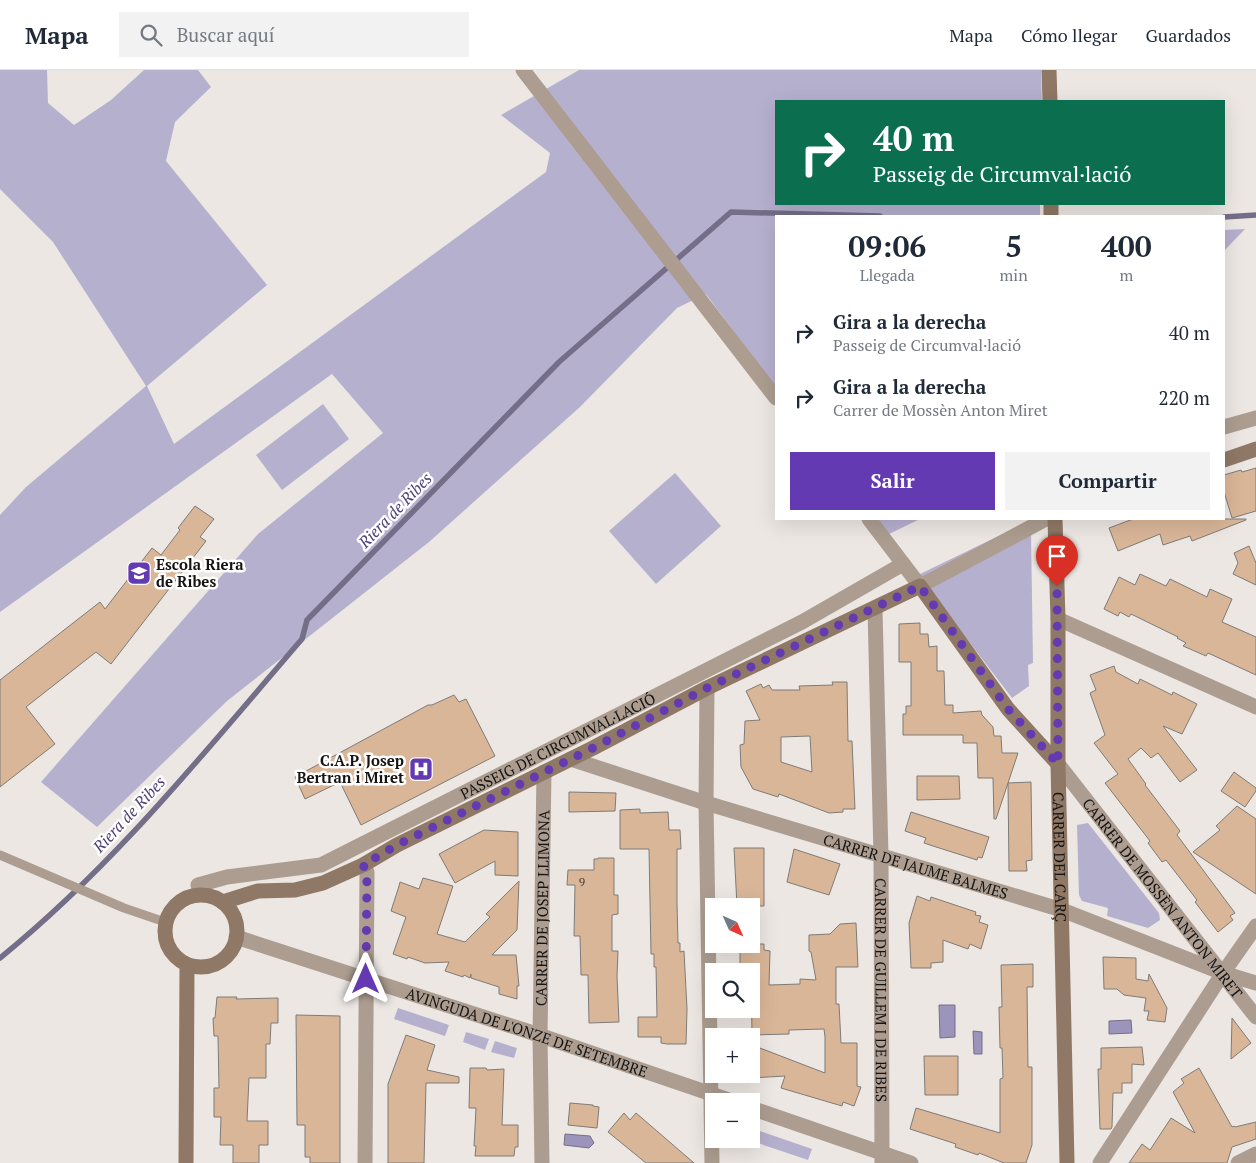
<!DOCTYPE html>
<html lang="es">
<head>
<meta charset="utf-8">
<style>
	body { margin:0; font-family:"PT Serif",serif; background:#f2f2f3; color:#1f2937; height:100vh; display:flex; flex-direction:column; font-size:19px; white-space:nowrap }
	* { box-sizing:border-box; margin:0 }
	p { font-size:16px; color:#747a83 }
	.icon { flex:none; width:28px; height:28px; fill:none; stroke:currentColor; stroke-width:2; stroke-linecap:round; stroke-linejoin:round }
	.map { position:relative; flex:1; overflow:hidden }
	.panel { position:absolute; left:775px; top:145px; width:450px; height:305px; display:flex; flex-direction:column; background:#fff; border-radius:0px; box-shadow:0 5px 20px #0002 }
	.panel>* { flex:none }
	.banner { position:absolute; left:775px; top:30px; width:450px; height:105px; border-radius:0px; box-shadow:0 5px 20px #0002; background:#0b6e4f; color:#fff; overflow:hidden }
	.needle { width:32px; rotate:135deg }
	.controls { position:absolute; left:705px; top:828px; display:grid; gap:10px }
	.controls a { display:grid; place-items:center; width:55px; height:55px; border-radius:0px; background:#fff; box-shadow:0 5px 20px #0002; font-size:25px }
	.pin { position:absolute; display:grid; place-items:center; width:42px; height:42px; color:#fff; margin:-51px -21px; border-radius:50% 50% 50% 0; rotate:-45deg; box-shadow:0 0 5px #0007 }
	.pin .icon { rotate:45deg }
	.me { position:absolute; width:55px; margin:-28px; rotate:0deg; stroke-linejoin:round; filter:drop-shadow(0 0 4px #0008) }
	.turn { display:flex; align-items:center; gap:18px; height:105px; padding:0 15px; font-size:22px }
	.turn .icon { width:65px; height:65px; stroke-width:2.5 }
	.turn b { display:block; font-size:35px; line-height:42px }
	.eta { display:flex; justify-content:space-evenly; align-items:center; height:85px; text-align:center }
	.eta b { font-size:30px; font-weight:800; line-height:35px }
	.button { display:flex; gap:10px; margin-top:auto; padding:10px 15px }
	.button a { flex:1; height:58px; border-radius:0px; background:#643ab2; color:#fff; font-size:20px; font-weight:800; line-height:58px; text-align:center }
	.button a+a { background:#f2f2f3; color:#1f2937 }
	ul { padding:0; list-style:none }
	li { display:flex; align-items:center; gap:15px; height:65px; padding:0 15px }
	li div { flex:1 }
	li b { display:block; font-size:19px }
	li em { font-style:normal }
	header { display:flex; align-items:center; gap:30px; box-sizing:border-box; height:70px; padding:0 25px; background:#fff; border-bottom:1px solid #e0e1e3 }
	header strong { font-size:24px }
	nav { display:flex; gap:28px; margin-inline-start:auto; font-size:18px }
	.search { width:350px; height:45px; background:#f2f2f3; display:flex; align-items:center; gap:12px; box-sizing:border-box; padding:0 18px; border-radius:0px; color:#747a83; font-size:19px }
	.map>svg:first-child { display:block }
</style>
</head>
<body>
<header>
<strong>Mapa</strong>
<div class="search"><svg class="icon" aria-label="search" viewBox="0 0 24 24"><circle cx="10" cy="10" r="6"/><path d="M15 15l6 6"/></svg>Buscar aquí</div>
<nav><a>Mapa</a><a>Cómo llegar</a><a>Guardados</a></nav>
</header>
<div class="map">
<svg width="1256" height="1093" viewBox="0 0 1256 1093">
	<rect width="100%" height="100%" fill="#ece7e3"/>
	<!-- green -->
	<g fill="#b6b0cf">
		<polygon points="0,0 47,0 48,33 74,55 111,30 144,0 198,0 211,17 175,52 166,91 267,215 147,316 174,374 546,102 550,83 501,45 579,0 1041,0 1042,31 776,31 776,134 1040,134 1040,146 776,146 776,318 706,224 677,238 580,337 429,472 227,631 97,757 41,712 258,464 383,363 332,304 0,542 0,445 26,417 146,316 53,172 0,119"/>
		<polygon points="1245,159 1224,181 1224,160"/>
		<polygon points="323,334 349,369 282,420 256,385"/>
		<polygon points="675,403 721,456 656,514 609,461"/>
		<polygon points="877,449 920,449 889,464"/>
		<polygon points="1015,458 1031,462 1033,593 1028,595 1029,616 1012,628 918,505"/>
		<polygon points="1088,753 1159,843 1160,850 1148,858 1107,846 1108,838 1082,831 1079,825 1077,755"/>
		<polygon points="398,938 449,955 445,966 394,949"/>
		<polygon points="466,962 489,969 485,980 463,972"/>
		<polygon points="495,971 517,978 514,988 491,982"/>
		<polygon points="751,1058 812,1079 808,1090 746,1069 751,1069"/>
	</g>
	<!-- water -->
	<g fill="#9d94bc" stroke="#746e89">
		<polygon points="939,935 955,935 955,967 940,968"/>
		<polygon points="1131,950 1132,963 1109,964 1109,951"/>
		<polygon points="973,961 982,962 982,984 974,984"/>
		<polygon points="565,1064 590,1066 594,1073 589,1078 564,1075"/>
	</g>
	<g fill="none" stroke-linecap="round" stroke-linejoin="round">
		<!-- stream -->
		<g stroke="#746e89" stroke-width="5.5">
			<polyline points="1224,147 1256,145"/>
			<path d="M0,888C114,796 207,679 302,569L307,550L559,292L731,142L880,146"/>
		</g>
	</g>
	<!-- building -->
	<g fill="#dab698" stroke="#7f7b77" fill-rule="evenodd">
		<polygon points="1256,398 1256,441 1232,448 1224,422 1224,405 1241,400 1242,402"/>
		<polygon points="195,436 214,449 200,467 206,471 111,594 96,582 26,637 55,674 0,717 0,610 100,532 105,539 152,478 161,485 180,460 178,458"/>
		<polygon points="1133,449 1246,449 1246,450 1192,471 1190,466 1163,475 1160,464 1118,481 1109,458"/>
		<polygon points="1249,476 1256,493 1256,515 1233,504 1238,493 1234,483"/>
		<polygon points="1140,504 1166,516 1170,509 1207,527 1210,519 1232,529 1222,552 1256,567 1256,605 1208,583 1206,586 1183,576 1186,573 1177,568 1178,567 1131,544 1129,547 1120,542 1118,546 1104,539 1119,507 1135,515"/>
		<polygon points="920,553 920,564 928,564 929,577 937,576 937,601 944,601 945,635 953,635 953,643 981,641 982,645 993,657 994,666 1001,666 1002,683 1018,683 996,749 994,749 993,708 978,708 977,673 963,673 963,665 903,665 903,644 906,644 906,636 911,636 911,592 899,592 899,554"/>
		<polygon points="1114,596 1116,602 1138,614 1140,609 1172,625 1173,622 1197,634 1182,664 1163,656 1197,700 1180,712 1158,683 1151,688 1141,678 1128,689 1146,714 1145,715 1180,761 1177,765 1235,843 1230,846 1233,850 1218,862 1195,832 1197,830 1166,790 1162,792 1148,773 1150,771 1105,713 1118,704 1094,673 1105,665 1090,623 1096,620 1090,605"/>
		<path d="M832,612H847L848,671H852L855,739H843V742L829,743L779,724L778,727L753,719L741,697L740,675L744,674L745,651L760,650L746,621L761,614L763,618L769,615L772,620H800L799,616L833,615ZM810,666L812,702L781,692V667Z"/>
		<polygon points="454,625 459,632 466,629 495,686 361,755 340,712 305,729 295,707 428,635 432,635"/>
		<polygon points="1234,702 1256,718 1256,721 1245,737 1221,721"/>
		<polygon points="917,706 959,706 960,729 917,730"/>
		<polygon points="1031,712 1032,790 1026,791 1027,801 1009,801 1008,713"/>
		<polygon points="569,722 616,723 615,741 569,742"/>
		<polygon points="1237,736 1256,749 1256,824 1193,782 1220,760 1216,756"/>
		<polygon points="640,739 640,743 668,742 669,760 680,760 681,779 677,779 677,833 678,873 680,873 680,882 684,881 687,939 686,974 667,974 661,973 661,967 638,967 638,947 657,947 656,897 654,897 654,884 651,884 649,779 620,779 620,740"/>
		<polygon points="911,742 989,767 982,788 978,787 977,790 933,776 924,773 926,768 905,761"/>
		<polygon points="484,760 518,762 518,806 495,805 495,791 455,813 439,784"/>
		<polygon points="734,778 764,778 764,836 737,836"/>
		<polygon points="794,779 840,794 829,825 787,812"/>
		<polygon points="598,788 614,788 614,825 618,825 618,844 612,845 612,881 618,881 617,906 619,952 589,953 588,905 581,905 580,866 574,866 575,815 567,815 568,800 594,800 594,789 598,789"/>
		<polygon points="423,808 453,816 437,864 465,872 490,847 486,844 519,811 517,860 492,885 516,885 519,916 517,916 517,929 499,924 499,917 471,908 471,904 470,908 464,905 463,907 445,901 449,892 425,893 408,887 407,889 393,884 406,847 391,841 399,816 400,812 419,819"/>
		<polygon points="917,826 930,831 931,827 976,842 975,845 981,846 979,852 988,855 981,879 970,874 968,879 943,870 943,892 931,893 931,898 911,898 909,853"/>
		<polygon points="856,853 858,897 836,897 836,934 839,934 841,973 857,973 857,1016 861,1017 854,1036 843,1032 842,1036 781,1018 785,1006 751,1008 752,975 825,1003 825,967 824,959 789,960 789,964 752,965 751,896 740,896 740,874 764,874 764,880 770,881 769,915 800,914 800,909 816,910 811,882 809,881 809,865 830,864 840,854"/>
		<polygon points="1103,887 1136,888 1136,909 1148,911 1149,904 1167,938 1165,952 1147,950 1149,941 1144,941 1146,928 1124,925 1117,919 1104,919"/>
		<polygon points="1033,894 1033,917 1027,917 1028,997 1032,997 1032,1075 1026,1093 1004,1093 979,1083 978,1085 955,1077 956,1074 910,1059 916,1038 1000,1063 1000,1009 1003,1008 1002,978 1000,978 999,937 1002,937 1001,895"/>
		<polygon points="217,927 237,927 236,929 278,928 278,953 271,953 270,974 266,974 266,1008 249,1008 247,1051 268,1051 268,1075 259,1075 259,1093 233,1093 233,1075 220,1075 221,1047 214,1047 214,1018 219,1018 218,966 214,966 213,948 215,948"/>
		<polygon points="296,945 340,946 340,1093 310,1093 310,1087 305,1087 305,1055 297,1055"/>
		<polygon points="1232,948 1251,973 1231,989"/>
		<polygon points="406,965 435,975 427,1000 459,1007 459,1013 426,1013 424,1093 388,1093 388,1014"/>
		<polygon points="1142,977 1144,995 1132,994 1132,1013 1122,1013 1122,1023 1113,1023 1112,1057 1111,1059 1100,1059 1098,999 1101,999 1101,978"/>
		<polygon points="924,986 958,986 958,1025 925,1025"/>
		<polygon points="470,998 486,998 487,1000 504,999 502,1055 518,1055 518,1077 515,1077 514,1086 475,1086 476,1076 474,1076 476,1038 469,1038"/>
		<polygon points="1199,998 1232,1057 1234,1056 1235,1057 1256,1052 1256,1069 1232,1077 1227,1093 1129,1093 1142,1074 1150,1080 1171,1048 1195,1063 1173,1022 1184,1013 1181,1009"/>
		<polygon points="570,1033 593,1035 593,1036 599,1037 597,1058 568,1055"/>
		<polygon points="624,1043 630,1050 636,1043 694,1093 646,1093 608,1062"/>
	</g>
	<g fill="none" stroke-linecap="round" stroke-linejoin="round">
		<!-- lane -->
		<polyline stroke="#ac9d90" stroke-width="9" points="0,785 124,838 165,852"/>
		<!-- street -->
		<g stroke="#ac9d90" stroke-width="15">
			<polyline points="523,0 776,328"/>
			<polyline points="1224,357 1256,348"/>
			<polyline points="869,449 920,516 1046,449"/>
			<path id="s1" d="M875,539L881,786L882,1093"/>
			<polyline points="1058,549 1256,637"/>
			<polyline points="707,618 706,733 712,1093"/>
			<path id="s2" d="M571,689L706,733L1062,840L1223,903L1256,913"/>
			<path id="s3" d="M1058,694L1256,947"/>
			<polyline points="363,795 367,802 365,1093"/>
			<path id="s4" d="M198,815L227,807L321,795L802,552L903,494"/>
			<path id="s5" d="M236,867L527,961L732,1031"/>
			<polyline points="751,1038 911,1093"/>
			<path id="s6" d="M542,1093L540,966L544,702"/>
			<polyline points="1100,1093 1223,903 1256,856"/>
			<polyline points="1238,1093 1256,1084"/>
		</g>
		<!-- secondary -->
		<g stroke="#8f7865" stroke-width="15">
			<polyline points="1049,0 1050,31"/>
			<polyline points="1051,134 1051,146"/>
			<polyline points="1224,390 1256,379"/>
			<path id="s7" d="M1055,449L1058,549V694L1067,1093"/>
			<circle cx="201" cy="861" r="36"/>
			<polyline points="223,832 258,821 295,820 323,813 363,795 397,775 593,678 707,618 920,516 1008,639 1058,694"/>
			<polyline points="186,1093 187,895"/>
		</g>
	</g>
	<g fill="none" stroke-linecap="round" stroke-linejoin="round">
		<!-- route -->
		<polyline stroke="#643ab2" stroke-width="9" stroke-dasharray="0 16.2" points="366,909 367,802 363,795 397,775 593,678 707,618 920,516 1008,639 1058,694 1057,516"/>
	</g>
	<!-- icons -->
	<defs>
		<g id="school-square" transform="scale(1.25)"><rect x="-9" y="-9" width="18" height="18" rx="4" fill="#643ab2" stroke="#fff"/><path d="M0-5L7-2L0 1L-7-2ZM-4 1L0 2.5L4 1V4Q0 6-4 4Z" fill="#fff"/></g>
		<g id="hospital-square" transform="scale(1.25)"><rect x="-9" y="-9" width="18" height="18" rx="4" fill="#643ab2" stroke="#fff"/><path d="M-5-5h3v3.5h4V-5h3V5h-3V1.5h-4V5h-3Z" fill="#fff"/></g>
	</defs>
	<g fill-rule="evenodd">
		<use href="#school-square" x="139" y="503"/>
		<use href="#hospital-square" x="421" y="699"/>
	</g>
	<g text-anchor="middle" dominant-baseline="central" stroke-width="5" stroke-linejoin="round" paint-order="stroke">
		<!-- number labels -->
		<g font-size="12" fill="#473c34">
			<text x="582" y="811">9</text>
		</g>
		<!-- poi labels -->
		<g font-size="15" font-weight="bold" fill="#161413" stroke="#fff" text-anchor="start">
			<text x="156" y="494">Escola Riera<tspan x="156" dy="17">de Ribes</tspan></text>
			<text x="404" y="690" text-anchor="end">C.A.P. Josep<tspan x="404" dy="17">Bertran i Miret</tspan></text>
		</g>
		<!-- street labels -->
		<g font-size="15" fill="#161413" stroke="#fff">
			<text stroke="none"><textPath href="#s4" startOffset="390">PASSEIG DE CIRCUMVAL·LACIÓ</textPath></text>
			<text stroke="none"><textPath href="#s7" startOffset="338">CARRER DEL CARÇ</textPath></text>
			<text stroke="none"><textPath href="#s2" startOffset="361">CARRER DE JAUME BALMES</textPath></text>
			<text stroke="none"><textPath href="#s3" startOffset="170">CARRER DE MOSSÈN ANTON MIRET</textPath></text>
			<text stroke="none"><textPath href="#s6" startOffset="255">CARRER DE JOSEP LLIMONA</textPath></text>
			<text stroke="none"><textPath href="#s1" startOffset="381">CARRER DE GUILLEM I DE RIBES</textPath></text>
			<text stroke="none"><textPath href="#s5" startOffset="306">AVINGUDA DE L'ONZE DE SETEMBRE</textPath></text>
		</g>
		<!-- water labels -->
		<g font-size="16" font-style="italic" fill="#504278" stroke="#fff">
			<text transform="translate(395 440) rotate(-46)">Riera de Ribes</text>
			<text transform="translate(129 744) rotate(-47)">Riera de Ribes</text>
		</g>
	</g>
</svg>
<div class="controls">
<a><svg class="needle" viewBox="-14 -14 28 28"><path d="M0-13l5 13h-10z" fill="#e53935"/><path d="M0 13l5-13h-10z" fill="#747a83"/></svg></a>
<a><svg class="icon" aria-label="search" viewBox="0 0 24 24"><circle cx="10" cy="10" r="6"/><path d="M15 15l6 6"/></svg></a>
<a>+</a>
<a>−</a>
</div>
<div class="pin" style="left:1057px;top:516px;background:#d93025"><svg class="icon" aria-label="arrive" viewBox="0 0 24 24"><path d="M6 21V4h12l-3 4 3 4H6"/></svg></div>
<svg class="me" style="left:366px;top:909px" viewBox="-20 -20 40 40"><path d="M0-17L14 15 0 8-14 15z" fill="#643ab2" stroke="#fff" stroke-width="4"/></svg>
<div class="banner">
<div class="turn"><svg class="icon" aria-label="right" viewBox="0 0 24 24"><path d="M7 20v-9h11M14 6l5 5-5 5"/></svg><div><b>40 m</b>Passeig de Circumval·lació</div></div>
</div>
<section class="panel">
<div class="eta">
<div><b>09:06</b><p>Llegada</p></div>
<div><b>5</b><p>min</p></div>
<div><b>400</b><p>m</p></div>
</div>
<ul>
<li><svg class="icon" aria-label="right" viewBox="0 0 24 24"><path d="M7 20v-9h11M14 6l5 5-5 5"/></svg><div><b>Gira a la derecha</b><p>Passeig de Circumval·lació</p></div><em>40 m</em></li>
<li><svg class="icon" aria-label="right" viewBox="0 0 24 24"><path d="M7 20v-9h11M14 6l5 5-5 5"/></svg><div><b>Gira a la derecha</b><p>Carrer de Mossèn Anton Miret</p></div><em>220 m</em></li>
</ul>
<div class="button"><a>Salir</a><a>Compartir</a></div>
</section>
</div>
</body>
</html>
